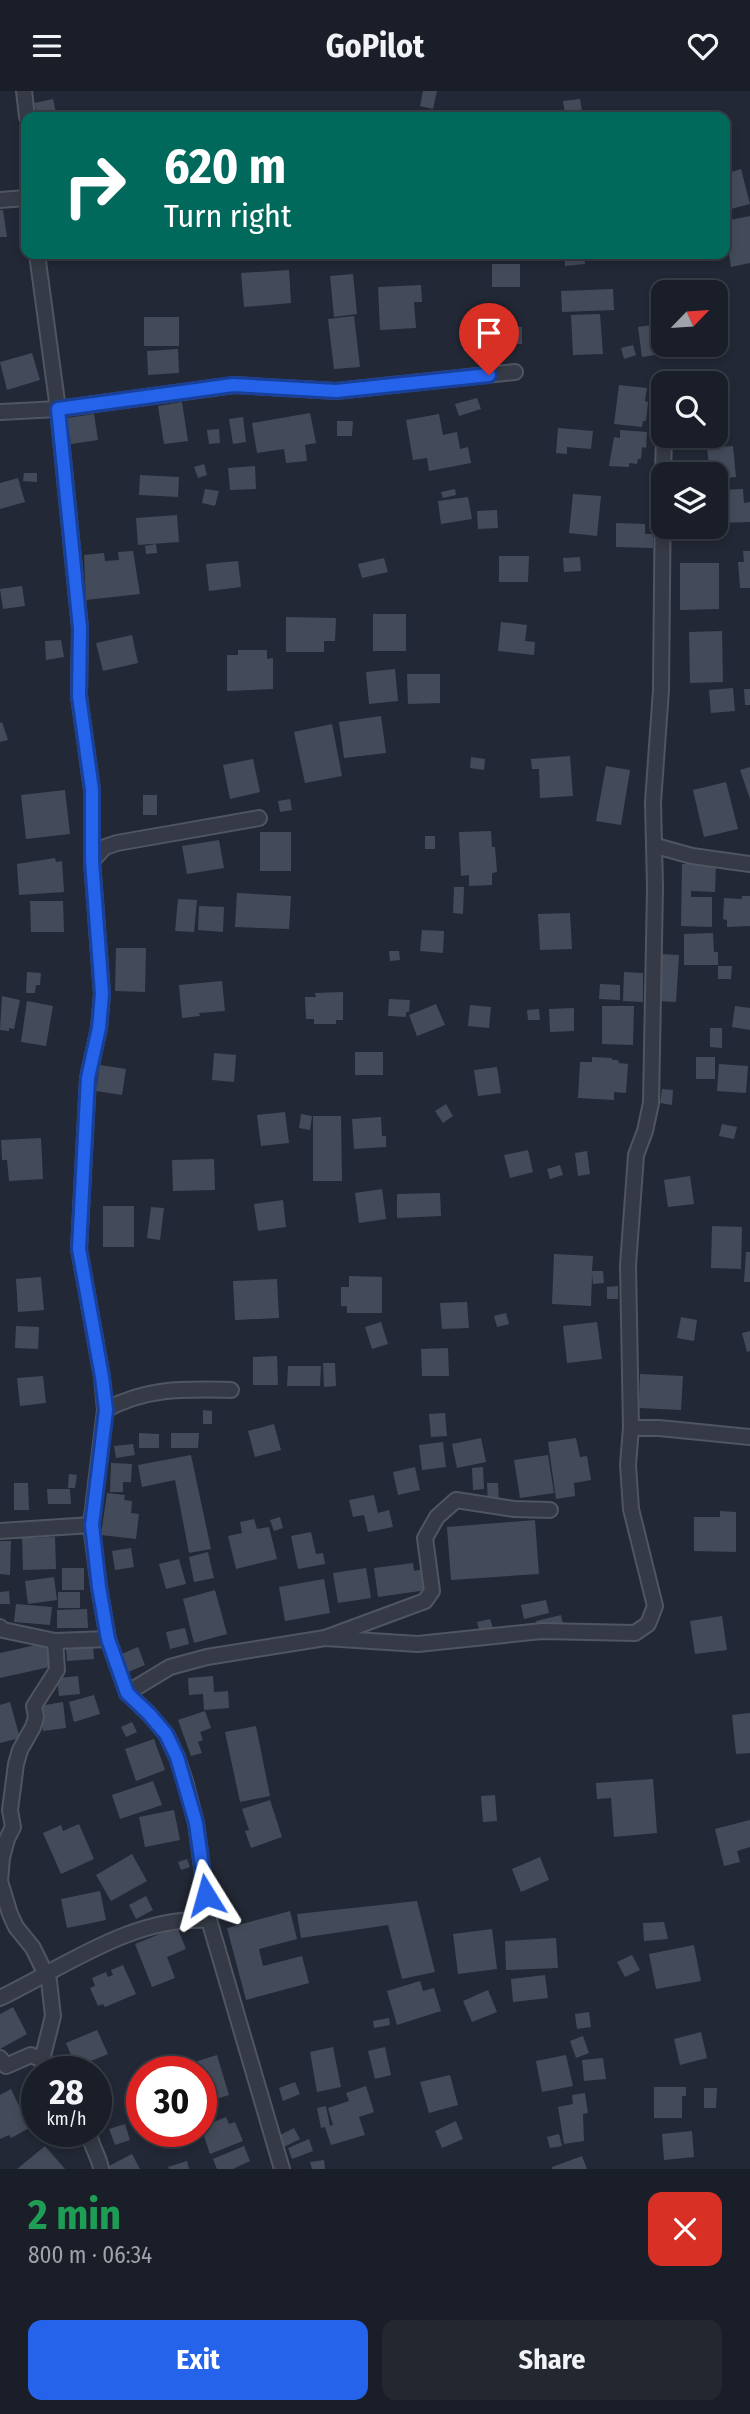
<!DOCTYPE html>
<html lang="en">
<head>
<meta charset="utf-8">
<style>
	body { margin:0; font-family:"Fira Sans Condensed",sans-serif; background:#232730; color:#f1f3f6; height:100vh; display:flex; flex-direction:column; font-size:26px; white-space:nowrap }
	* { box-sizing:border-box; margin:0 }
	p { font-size:23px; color:#9fa2a8 }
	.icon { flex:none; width:38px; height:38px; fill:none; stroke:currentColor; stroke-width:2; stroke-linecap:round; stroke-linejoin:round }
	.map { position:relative; height:2078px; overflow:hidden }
	.panel { display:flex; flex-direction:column; background:#1a1e28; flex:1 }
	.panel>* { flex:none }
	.hud { position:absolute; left:21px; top:21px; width:709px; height:147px; border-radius:14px; box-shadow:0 4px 10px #0003,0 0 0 2px #383c45; background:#00695c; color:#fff; overflow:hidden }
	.needle { width:46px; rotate:65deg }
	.tools { position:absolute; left:651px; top:189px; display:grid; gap:14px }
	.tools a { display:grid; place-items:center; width:77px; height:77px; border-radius:14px; background:#1a1e28; box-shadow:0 4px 10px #0003,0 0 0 2px #383c45; font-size:35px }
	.speed { position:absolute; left:21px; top:1965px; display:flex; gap:14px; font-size:35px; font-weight:700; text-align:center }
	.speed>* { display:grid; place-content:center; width:91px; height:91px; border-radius:50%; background:#1a1e28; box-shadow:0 4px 10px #0003,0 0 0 2px #383c45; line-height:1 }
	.speed small { font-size:18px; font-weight:400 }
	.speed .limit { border:10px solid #d22; background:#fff; color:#111 }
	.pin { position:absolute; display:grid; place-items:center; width:60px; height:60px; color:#fff; margin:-72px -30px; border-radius:50% 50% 50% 0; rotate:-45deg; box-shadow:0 0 7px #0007 }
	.pin .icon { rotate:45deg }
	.me { position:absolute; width:77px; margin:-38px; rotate:352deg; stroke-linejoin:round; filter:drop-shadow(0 0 5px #0008) }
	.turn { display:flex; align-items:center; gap:24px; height:147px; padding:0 28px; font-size:32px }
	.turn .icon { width:91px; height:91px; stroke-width:2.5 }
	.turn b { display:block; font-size:49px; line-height:60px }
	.round { display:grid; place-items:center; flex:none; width:74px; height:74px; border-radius:14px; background:#232730 }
	.summary { display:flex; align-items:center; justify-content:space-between; height:119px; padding:0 28px }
	h1 { font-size:42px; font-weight:700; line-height:52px; color:#1e9e55 }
	.button { display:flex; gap:14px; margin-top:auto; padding:14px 28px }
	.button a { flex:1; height:80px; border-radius:14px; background:#2563eb; color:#fff; font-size:28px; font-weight:700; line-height:80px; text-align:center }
	.button a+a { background:#232730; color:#f1f3f6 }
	header { display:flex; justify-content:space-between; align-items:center; height:91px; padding:0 28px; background:#1a1e28; font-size:32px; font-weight:700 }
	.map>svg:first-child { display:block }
</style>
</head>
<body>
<header><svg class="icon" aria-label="menu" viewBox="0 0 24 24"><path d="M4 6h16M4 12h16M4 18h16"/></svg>GoPilot<svg class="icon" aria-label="heart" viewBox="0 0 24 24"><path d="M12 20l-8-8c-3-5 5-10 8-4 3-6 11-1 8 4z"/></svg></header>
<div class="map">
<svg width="750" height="2078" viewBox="0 0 750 2078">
	<rect width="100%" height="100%" fill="#222835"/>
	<!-- building -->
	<g fill="#434b5a">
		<polygon points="423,0 437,0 433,18 420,15"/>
		<polygon points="53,8 57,26 38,26 34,12"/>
		<polygon points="580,8 582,20 565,23 563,10"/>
		<polygon points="741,78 750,113 727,119 724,109 724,83"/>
		<polygon points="0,119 3,119 7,146 0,146"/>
		<polygon points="750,125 750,172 731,176 724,130"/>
		<polygon points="429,163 472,163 472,166 430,168"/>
		<polygon points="564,163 584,163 585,173 565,175"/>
		<rect x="492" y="173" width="28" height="23"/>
		<polygon points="289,179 291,212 244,216 241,182"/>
		<polygon points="353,183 357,223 334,226 330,185"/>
		<polygon points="721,189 727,207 716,211 716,201 707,201 704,194"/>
		<polygon points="421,194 422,211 414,211 416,237 380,239 378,196"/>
		<polygon points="613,198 614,219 562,221 561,200"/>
		<polygon points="600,223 603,263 573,264 571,224"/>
		<polygon points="354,225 360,276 334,278 328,228"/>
		<rect x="144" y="226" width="35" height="29"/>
		<polygon points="658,233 662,263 642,266 638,236"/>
		<polygon points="507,235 522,236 522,253 506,253"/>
		<polygon points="633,254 636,264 624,268 621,257"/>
		<polygon points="178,258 179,282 148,284 147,260"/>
		<polygon points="32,262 40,289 7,299 0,271"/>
		<polygon points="619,294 647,297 645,310 648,311 646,330 643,330 642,336 614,333"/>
		<polygon points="477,307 481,318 459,325 455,313"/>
		<polygon points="182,311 188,350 164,353 158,315"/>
		<polygon points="310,322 316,352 305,354 307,370 286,372 284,358 257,362 252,332"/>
		<polygon points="94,323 98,349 71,353 67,327"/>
		<polygon points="439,323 443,344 457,341 460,358 468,356 471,372 429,380 427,367 413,369 406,329"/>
		<polygon points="243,326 246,351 233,353 229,328"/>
		<polygon points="337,330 353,330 352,345 337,345"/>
		<polygon points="558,337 593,340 591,358 567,356 567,363 556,362"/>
		<polygon points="219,338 220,352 209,353 207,339"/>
		<polygon points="620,339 647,341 646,357 642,356 641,368 638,368 637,373 629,372 629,376 609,375 614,346 620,347"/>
		<polygon points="733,355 736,386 716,388 716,383 710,383 707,357"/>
		<polygon points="204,373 207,384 198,387 194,376"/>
		<polygon points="255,375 256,398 230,399 228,377"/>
		<polygon points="24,382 37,382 37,391 23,390"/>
		<polygon points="140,384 179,386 178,406 139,404"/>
		<polygon points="18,387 25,411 0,418 0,392"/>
		<polygon points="205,398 219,400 215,415 202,412"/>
		<polygon points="455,398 456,404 443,407 441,401"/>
		<polygon points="743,398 744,412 750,411 750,431 716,432 716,399"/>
		<polygon points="573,403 601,405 597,445 569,442"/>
		<polygon points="468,406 472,428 441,433 438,410"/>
		<polygon points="497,419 498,437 478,438 477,420"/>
		<polygon points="177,424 179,451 138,454 136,427"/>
		<polygon points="616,432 645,433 645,443 653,443 653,457 616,456"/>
		<polygon points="156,453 157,462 146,463 145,455"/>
		<polygon points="133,460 140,503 86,509 84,464 104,462 105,470 119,469 118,461"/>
		<polygon points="743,460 750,460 750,497 740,497 738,471 744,471"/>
		<polygon points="499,465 529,465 528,491 499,491"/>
		<polygon points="580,466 581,480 564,481 563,467"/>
		<polygon points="384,467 388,481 362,487 358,473"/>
		<polygon points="238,470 241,496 209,500 206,473"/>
		<polygon points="680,472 719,472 719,518 680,519"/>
		<polygon points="22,495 25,515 3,518 0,498"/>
		<rect x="373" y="523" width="33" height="37"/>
		<polygon points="286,526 336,527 335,550 324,550 324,561 286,561"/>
		<polygon points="501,531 527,534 525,550 535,551 534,564 498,560"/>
		<polygon points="722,540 723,591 690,592 689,541"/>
		<polygon points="132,544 138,572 103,580 96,552"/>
		<polygon points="61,549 64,566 46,569 45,550"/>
		<polygon points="238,559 267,559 267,568 273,567 273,598 227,600 227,564 238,564"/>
		<polygon points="395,578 398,610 369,613 366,581"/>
		<polygon points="407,583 440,583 440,612 408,613"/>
		<polygon points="733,597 735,620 711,622 709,599"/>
		<polygon points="744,598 750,598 750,614 745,614"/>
		<polygon points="381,625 386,662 344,667 339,631"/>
		<polygon points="2,631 8,649 0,651 0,632"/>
		<polygon points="332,633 342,685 305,692 294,641"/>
		<polygon points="570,665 573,705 540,707 539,678 532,678 531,668"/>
		<polygon points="471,666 485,668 484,679 470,677"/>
		<polygon points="253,668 260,701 230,708 223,674"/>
		<polygon points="606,675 630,679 621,734 596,730"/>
		<polygon points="750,676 750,708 740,679"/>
		<polygon points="726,691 738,738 704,746 693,699"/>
		<polygon points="65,699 70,743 26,748 21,704"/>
		<rect x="143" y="704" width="14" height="20"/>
		<polygon points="290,708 292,719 280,721 278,710"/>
		<polygon points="491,740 492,756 495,756 497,781 492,782 492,794 469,795 469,784 461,785 459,741"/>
		<rect x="260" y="741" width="31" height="39"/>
		<rect x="425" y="745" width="10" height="13"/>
		<polygon points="219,749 224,777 187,783 182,755"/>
		<polygon points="55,767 56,771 62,770 64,801 19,804 17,773"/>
		<polygon points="682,773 716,773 715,801 691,800 691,806 712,806 712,836 681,835"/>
		<polygon points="454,796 464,796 463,823 453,822"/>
		<polygon points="237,802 291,805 289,838 235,836"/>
		<polygon points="742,805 750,805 750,835 727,836 727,829 723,828 724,807 742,808"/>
		<polygon points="178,808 197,809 194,841 175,840"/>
		<polygon points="30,810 63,810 64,841 31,841"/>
		<polygon points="199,815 224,816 223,841 198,839"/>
		<polygon points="570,822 572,858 540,859 538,823"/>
		<polygon points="422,839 444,840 443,862 420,860"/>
		<polygon points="713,842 714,861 718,861 718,874 684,874 684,843"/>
		<polygon points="116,857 146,857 145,901 115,900"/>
		<polygon points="389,860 399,860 400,869 390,870"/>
		<polygon points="661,863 679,864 676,911 658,910"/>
		<polygon points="718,875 732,875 731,888 718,888"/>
		<polygon points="27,881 41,882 40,894 36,894 35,902 26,902"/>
		<polygon points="624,881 643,882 643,911 623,910"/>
		<polygon points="222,890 225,920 199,922 200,925 182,927 179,894"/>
		<polygon points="600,893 620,894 620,909 599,908"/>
		<polygon points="343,901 343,929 336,929 336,933 314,933 314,928 306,928 305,906 316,906 315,902"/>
		<polygon points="2,905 20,909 14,938 9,937 9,940 0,939"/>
		<polygon points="389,908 410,909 409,921 406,921 406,926 388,925"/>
		<polygon points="27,910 53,915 46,955 21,951"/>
		<polygon points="436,913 445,934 417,945 409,924"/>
		<polygon points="470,914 491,916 489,937 468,935"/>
		<polygon points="602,915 634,915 633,954 602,953"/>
		<polygon points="735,915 750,917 750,939 732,936"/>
		<polygon points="574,917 574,940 550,941 549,918"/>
		<polygon points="539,918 540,929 528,929 527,919"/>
		<polygon points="710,937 722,937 722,957 710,956"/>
		<rect x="355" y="961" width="28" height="23"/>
		<polygon points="214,962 236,964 234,991 212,989"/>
		<polygon points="592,966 612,967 612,969 618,969 619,972 628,973 626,1002 614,1001 614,1009 578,1007 580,971 592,971"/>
		<rect x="696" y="966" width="19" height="22"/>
		<polygon points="719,973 748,975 746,1002 717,1000"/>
		<polygon points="100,974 126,978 122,1004 96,1000"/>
		<polygon points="497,976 501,1002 478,1005 474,979"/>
		<polygon points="662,998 673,999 672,1014 660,1012"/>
		<polygon points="446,1013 453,1025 443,1032 435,1020"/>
		<polygon points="285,1021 289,1052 261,1055 257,1024"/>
		<polygon points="301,1023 312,1025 310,1039 299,1037"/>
		<polygon points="313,1025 341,1025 342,1090 313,1090"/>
		<polygon points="381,1026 382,1045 386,1045 386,1056 354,1058 352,1028"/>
		<polygon points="722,1033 737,1036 734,1048 719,1045"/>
		<polygon points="41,1047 43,1088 9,1090 7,1069 2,1069 1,1049"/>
		<polygon points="528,1059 533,1081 510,1087 504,1064"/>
		<polygon points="587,1060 590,1083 578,1085 575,1062"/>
		<polygon points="214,1068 215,1099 173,1100 172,1069"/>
		<polygon points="560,1074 563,1084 550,1088 547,1078"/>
		<polygon points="690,1085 694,1113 668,1116 664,1089"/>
		<polygon points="382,1098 386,1128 359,1132 355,1102"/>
		<polygon points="440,1102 441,1125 397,1127 397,1103"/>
		<polygon points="283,1109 286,1136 258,1140 254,1113"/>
		<rect x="103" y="1115" width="31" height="41"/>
		<polygon points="151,1116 164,1117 160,1149 147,1147"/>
		<polygon points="712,1135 742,1136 741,1178 711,1177"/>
		<polygon points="746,1161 750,1161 750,1191 744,1191"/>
		<polygon points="554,1163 593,1165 592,1180 603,1180 604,1192 593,1193 592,1183 591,1215 552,1213"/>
		<polygon points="349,1185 382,1186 382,1222 347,1222 347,1215 341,1215 341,1196 349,1196"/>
		<polygon points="41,1186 44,1219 18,1221 16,1188"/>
		<polygon points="277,1188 279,1227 235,1229 233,1190"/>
		<polygon points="618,1195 618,1208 607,1208 607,1196"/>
		<polygon points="467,1211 469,1237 442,1238 440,1212"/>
		<polygon points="506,1222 509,1233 497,1236 494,1225"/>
		<polygon points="681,1226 697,1229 694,1250 677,1247"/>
		<polygon points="381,1231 388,1253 372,1258 365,1236"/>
		<polygon points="597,1231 602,1268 567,1272 563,1235"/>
		<polygon points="16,1235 39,1236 38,1258 15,1257"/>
		<polygon points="750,1240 750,1260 747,1261 742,1242"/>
		<polygon points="448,1257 449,1285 422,1285 421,1258"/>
		<polygon points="277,1265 278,1294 253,1294 253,1266"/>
		<polygon points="323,1272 335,1272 336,1295 324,1296"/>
		<polygon points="288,1275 321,1275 320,1295 287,1295"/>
		<polygon points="640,1283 683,1285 681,1319 639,1317"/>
		<polygon points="43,1285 46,1312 20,1315 17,1287"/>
		<polygon points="203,1319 212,1320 212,1333 203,1333"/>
		<polygon points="445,1322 447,1345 431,1346 429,1323"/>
		<polygon points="274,1333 281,1359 255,1366 248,1340"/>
		<polygon points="139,1342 159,1343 159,1357 139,1357"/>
		<polygon points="171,1342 199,1342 198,1357 171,1357"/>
		<polygon points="481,1347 486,1371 457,1377 452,1353"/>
		<polygon points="576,1347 580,1366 587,1365 591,1389 574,1392 575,1405 556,1408 548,1351"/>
		<polygon points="443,1351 446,1376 422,1379 419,1354"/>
		<polygon points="133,1353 135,1364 116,1367 114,1355"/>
		<polygon points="191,1364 211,1458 189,1462 175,1389 142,1396 138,1374"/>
		<polygon points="548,1364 554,1402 520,1407 514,1369"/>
		<polygon points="111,1372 132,1373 131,1391 123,1391 123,1401 110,1401"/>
		<polygon points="415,1376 420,1399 398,1404 393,1381"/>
		<polygon points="483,1376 484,1398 473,1399 472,1377"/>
		<polygon points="69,1383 77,1384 75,1397 68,1397"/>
		<polygon points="14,1392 28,1392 29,1419 14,1419"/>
		<polygon points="487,1392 498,1392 499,1414 488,1414"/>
		<polygon points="47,1398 70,1398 71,1413 48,1413"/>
		<polygon points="107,1402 125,1404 124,1409 132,1410 131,1422 139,1423 136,1448 101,1444"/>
		<polygon points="374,1404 378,1422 389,1419 393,1436 368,1441 364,1424 353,1426 349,1409"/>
		<polygon points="720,1420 736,1421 736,1461 694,1460 694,1426 720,1426"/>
		<polygon points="280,1426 283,1437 274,1440 270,1429"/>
		<polygon points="254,1428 257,1438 269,1436 277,1468 236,1478 228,1445 242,1442 240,1431"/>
		<polygon points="535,1429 539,1483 451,1489 447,1436"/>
		<polygon points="311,1441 316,1463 323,1462 325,1473 298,1478 291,1445"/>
		<polygon points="55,1446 56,1478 23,1479 22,1447"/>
		<polygon points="0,1450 11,1450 10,1484 0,1483"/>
		<polygon points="131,1457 134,1476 115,1479 112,1460"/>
		<polygon points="208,1461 214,1487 194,1491 189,1466"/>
		<polygon points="179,1468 186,1493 166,1498 159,1473"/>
		<polygon points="413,1472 414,1480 424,1478 427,1499 378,1506 374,1477"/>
		<rect x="62" y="1477" width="22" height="22"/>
		<polygon points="366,1477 371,1507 338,1512 333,1482"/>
		<polygon points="54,1486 57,1509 28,1513 25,1490"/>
		<polygon points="324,1488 330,1522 285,1530 279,1496"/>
		<polygon points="215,1499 227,1543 194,1552 183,1508"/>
		<polygon points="9,1500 10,1513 0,1513 0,1501"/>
		<rect x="58" y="1501" width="22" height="16"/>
		<polygon points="546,1509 549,1522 524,1528 521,1514"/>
		<polygon points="16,1513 52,1516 50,1534 14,1531"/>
		<polygon points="87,1518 88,1537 57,1537 57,1519"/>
		<polygon points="561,1524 564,1538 539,1543 536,1530"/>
		<polygon points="722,1525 727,1559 695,1563 690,1530"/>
		<polygon points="490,1528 493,1537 480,1541 477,1531"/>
		<polygon points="185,1537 189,1553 170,1558 166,1541"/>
		<polygon points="49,1551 54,1575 0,1587 0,1562"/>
		<polygon points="93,1553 94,1568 67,1570 66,1555"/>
		<polygon points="138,1556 145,1574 126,1582 119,1564"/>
		<polygon points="78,1585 80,1603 59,1605 57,1587"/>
		<polygon points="213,1585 214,1601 228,1600 229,1617 204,1619 203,1603 189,1604 188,1587"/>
		<polygon points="94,1604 100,1623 74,1631 69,1611"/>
		<polygon points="10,1611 20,1647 0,1652 0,1614"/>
		<polygon points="63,1611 66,1637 43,1640 39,1615"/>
		<polygon points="205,1620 211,1637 200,1641 203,1649 198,1651 202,1662 191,1665 178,1629"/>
		<polygon points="750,1622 750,1662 736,1663 732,1624"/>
		<polygon points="132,1631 137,1641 126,1646 121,1636"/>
		<polygon points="256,1635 270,1705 240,1711 225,1641"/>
		<polygon points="154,1648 165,1679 136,1690 125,1658"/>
		<polygon points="653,1688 657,1742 614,1746 611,1707 597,1708 596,1692"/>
		<polygon points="153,1690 162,1714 120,1728 112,1704"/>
		<polygon points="495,1704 497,1730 483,1731 481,1705"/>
		<polygon points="270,1709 282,1746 251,1757 245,1740 249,1739 242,1718"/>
		<polygon points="174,1719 180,1749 145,1756 139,1726"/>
		<polygon points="750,1729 750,1756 737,1760 740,1771 724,1775 715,1738"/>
		<polygon points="79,1733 94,1768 61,1783 43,1742 61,1734 63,1740"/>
		<polygon points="132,1763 147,1790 111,1810 96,1784"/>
		<polygon points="540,1766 549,1789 521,1801 512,1778"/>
		<polygon points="187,1768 190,1776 181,1779 178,1771"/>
		<polygon points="100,1800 106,1829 67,1837 61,1808"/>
		<polygon points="146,1805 153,1819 136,1828 129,1814"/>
		<polygon points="417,1810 435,1881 402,1888 388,1834 301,1847 297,1823"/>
		<polygon points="290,1820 297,1848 259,1858 263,1875 302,1865 309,1892 246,1909 227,1837"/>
		<polygon points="664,1831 668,1848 644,1850 643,1832"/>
		<polygon points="177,1836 186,1858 167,1866 175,1887 152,1896 135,1853"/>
		<polygon points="492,1838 497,1878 458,1883 453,1843"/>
		<polygon points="556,1847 558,1877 506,1879 505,1850"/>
		<polygon points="694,1854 701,1890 656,1898 649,1863"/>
		<polygon points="632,1864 640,1879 625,1886 617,1871"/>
		<polygon points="123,1874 136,1903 105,1916 103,1913 98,1915 90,1897 95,1895 92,1887 106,1881 108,1886 113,1884 111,1879"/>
		<polygon points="545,1884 548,1907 513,1911 511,1888"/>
		<polygon points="420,1890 423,1900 434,1897 441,1920 397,1934 387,1900"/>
		<polygon points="488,1899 497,1921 472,1931 463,1910"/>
		<polygon points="13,1916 27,1943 0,1958 0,1923"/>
		<polygon points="589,1921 591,1936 577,1938 575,1923"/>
		<polygon points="389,1927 390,1934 374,1937 373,1930"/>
		<polygon points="97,1939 108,1963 76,1976 66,1952"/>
		<polygon points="701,1941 707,1967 680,1974 674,1948"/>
		<polygon points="583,1945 589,1962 576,1967 570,1950"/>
		<polygon points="333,1956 341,1996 317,2001 310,1961"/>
		<polygon points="385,1956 391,1984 375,1988 368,1960"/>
		<polygon points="217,1964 229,2004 201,2013 201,1981 190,1981 188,1973"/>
		<polygon points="566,1964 573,1995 542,2001 536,1970"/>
		<polygon points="603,1967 606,1988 584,1990 582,1969"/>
		<polygon points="450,1984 458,2014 429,2022 420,1991"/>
		<polygon points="295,1991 300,2003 283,2010 279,1997"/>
		<polygon points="366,1995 374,2021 359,2026 365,2044 331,2054 325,2036 321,2037 317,2017 326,2015 330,2035 333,2034 328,2017 349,2010 346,2002"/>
		<polygon points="654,1996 686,1996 686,2005 682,2005 682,2027 654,2027"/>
		<polygon points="704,1997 717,1997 716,2017 704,2017"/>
		<polygon points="11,1998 22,2021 27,2019 35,2034 11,2047 9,2044 0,2048 0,2004"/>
		<polygon points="585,2002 588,2022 583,2023 584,2050 564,2053 558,2016 573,2013 572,2004"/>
		<polygon points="226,2026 229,2033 235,2031 243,2050 210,2063 201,2036"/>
		<polygon points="456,2030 463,2048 442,2057 435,2040"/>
		<polygon points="125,2033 130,2049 115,2054 109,2038"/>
		<polygon points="294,2037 300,2048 284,2056 278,2045"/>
		<polygon points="692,2040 694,2066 664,2069 662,2043"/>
		<polygon points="559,2043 562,2055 550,2057 547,2046"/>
		<polygon points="309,2048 313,2060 292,2068 288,2057"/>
		<polygon points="45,2055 65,2078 17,2078"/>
		<polygon points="244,2055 250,2070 233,2078 217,2078 213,2068"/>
		<polygon points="132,2063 140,2078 108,2078 107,2076"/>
		<polygon points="582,2065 587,2078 552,2078 552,2076"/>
		<polygon points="324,2069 325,2078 312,2078 310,2071"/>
		<polygon points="187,2070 189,2078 169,2078 168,2076"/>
	</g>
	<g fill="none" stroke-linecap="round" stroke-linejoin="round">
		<!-- minor casing -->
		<g stroke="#4f5561" stroke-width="18">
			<g id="minor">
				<polyline points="24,0 27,26"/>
				<polyline points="0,109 26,107"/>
				<polyline points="37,163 58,318 80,537 79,605 92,699 92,770 102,903 99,937 88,987 79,1158 102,1286 105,1319 91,1434 99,1496 108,1548 127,1602 149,1623 166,1643 177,1666 185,1690 196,1732 209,1829 282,2078"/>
				<polyline points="0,321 58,318 234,294 336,300 515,281"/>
				<polyline points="663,383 664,345"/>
				<polyline points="656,755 692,765 750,773"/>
				<polyline points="92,770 105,756 117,752 259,727"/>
				<path d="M105,1319C148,1296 184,1298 231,1299"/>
				<polyline points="631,1337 628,1174 636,1064 645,1040 651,1012 655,797 653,711 661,599 663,392"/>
				<polyline points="0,1440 91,1434"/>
				<polyline points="0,1536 3,1539 55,1550 108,1548"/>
				<polyline points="325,1547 418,1553 542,1540 635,1542 648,1533 655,1515 631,1418 628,1374 631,1337 659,1337 750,1346"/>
				<polyline points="127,1602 170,1576 207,1566 325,1547 425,1510 432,1500 425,1447 437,1426 456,1409 514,1418 550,1419"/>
				<path d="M0,1907C66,1875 133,1825 209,1829"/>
				<polyline points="0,1967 6,1975 31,1964 42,1969 55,1981"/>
				<polyline points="42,1969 53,1925 49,1890 33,1857 16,1836 10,1823 0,1790 2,1767 7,1748 13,1736 10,1719 16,1673 20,1659 33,1636 36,1626 34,1615 57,1579 55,1550"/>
				<path d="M89,2040C90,2055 99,2064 101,2078"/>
			</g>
		</g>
		<!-- minor -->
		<use href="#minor" stroke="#353a46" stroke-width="14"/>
	</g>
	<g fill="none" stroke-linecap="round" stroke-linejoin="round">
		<!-- route casing -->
		<g stroke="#184099" stroke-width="18">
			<polyline id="route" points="206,1804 196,1732 177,1666 166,1643 149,1623 127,1602 108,1548 99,1496 92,1434 106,1319 102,1286 79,1158 88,987 99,937 102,903 92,770 92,699 79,605 80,537 58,318 233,294 336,300 489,284"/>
		</g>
		<!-- route -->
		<use href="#route" stroke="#2563eb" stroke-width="12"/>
	</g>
</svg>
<div class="tools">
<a><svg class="needle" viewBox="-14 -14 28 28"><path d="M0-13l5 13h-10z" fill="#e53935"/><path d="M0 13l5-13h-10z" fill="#9fa2a8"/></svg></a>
<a><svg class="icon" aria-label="search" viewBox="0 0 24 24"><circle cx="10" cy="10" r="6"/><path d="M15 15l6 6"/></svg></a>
<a><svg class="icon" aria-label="layers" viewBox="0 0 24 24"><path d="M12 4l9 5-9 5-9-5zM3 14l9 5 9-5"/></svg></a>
</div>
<div class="speed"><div>28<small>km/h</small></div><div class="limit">30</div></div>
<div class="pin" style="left:489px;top:284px;background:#d93025"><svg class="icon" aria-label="arrive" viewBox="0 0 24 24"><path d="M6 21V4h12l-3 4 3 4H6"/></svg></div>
<svg class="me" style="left:206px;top:1804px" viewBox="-20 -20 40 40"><path d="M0-17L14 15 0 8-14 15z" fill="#2563eb" stroke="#fff" stroke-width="4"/></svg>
<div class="hud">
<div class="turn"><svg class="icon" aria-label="right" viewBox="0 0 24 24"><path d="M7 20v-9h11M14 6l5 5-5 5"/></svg><div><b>620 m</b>Turn right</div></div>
</div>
</div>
<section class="panel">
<div class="summary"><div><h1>2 min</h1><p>800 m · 06:34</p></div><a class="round" style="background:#d93025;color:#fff"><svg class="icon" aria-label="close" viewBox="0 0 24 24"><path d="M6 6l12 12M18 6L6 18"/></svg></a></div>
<div class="button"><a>Exit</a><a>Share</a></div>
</section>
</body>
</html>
